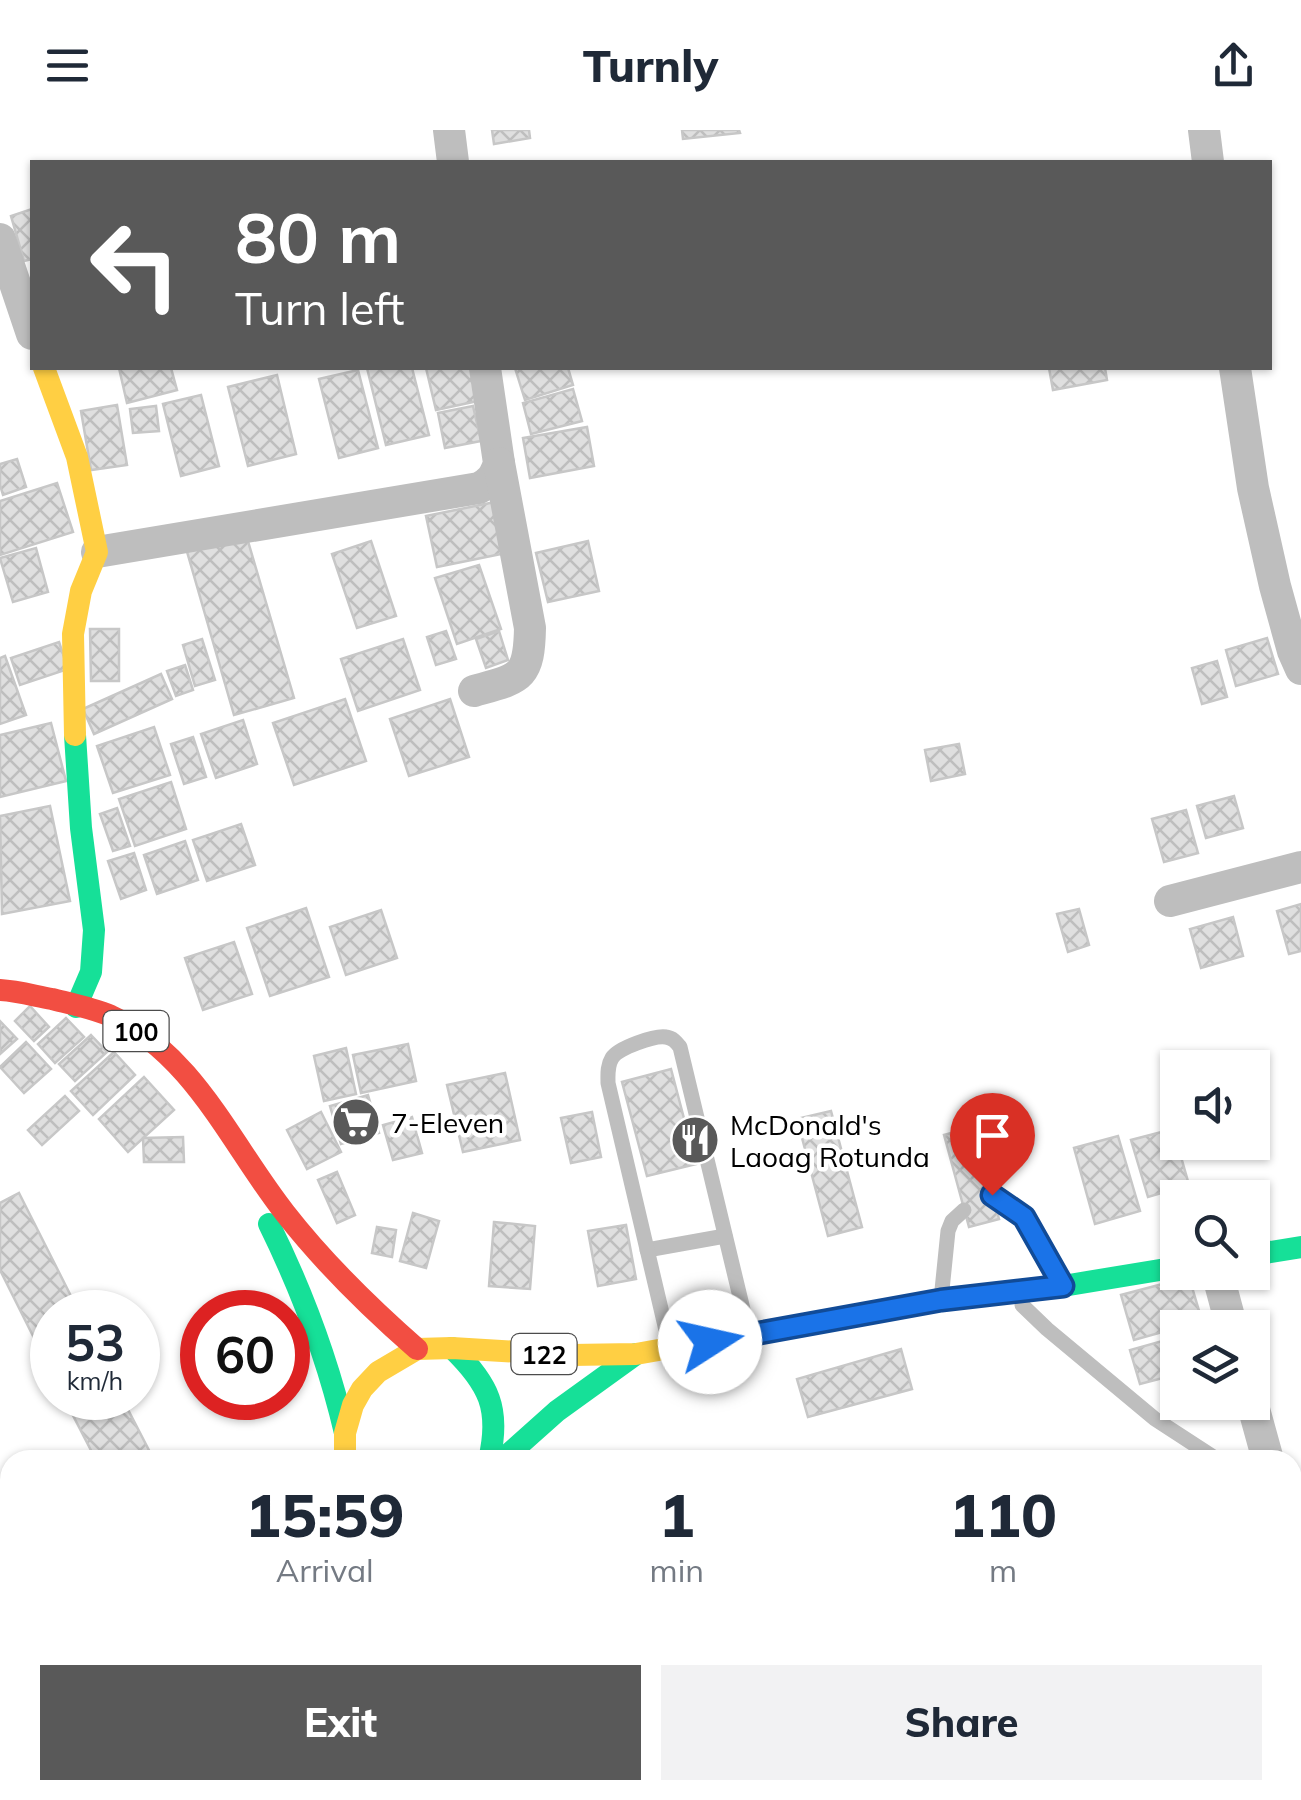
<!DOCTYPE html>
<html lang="en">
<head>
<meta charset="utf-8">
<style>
	body { margin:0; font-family:Mulish,sans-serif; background:#f2f2f3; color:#1f2937; height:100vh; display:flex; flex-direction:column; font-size:38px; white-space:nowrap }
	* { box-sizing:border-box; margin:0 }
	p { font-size:32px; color:#747a83 }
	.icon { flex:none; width:55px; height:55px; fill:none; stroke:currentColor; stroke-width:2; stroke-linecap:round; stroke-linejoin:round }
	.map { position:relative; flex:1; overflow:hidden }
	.sheet { position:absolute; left:0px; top:1320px; width:1302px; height:350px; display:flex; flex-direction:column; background:#fff; border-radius:30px 30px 0 0; box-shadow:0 2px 8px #0004 }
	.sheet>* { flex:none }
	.top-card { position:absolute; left:30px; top:30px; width:1242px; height:210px; border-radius:0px; box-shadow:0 2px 8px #0004; background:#595959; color:#fff; overflow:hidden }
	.tools { position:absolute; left:1160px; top:920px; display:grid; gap:20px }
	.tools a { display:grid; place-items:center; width:110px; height:110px; border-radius:0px; background:#fff; box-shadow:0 2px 8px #0004; font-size:50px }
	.speed { position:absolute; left:30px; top:1160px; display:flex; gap:20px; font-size:50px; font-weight:700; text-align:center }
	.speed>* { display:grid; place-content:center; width:130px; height:130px; border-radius:50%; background:#fff; box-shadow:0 2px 8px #0004; line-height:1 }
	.speed small { font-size:25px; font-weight:400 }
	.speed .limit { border:15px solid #d22; background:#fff; color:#111 }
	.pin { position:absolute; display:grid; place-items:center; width:85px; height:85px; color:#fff; margin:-102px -42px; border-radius:50% 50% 50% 0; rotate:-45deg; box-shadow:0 0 10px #0007 }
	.pin .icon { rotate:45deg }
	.me { position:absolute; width:110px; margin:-55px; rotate:80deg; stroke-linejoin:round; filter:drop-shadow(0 0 8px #0008) }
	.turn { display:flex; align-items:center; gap:35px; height:210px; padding:0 40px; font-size:45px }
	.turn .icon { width:130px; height:130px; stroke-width:2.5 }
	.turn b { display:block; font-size:70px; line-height:85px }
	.eta { display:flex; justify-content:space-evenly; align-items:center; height:170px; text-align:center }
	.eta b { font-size:60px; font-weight:800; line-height:70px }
	.primary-button { display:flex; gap:20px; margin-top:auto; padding:20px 40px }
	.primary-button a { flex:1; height:115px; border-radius:0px; background:#595959; color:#fff; font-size:40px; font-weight:800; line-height:115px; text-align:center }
	.primary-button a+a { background:#f2f2f3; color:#1f2937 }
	header { display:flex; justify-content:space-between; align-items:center; height:130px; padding:0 40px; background:#fff; font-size:45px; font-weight:800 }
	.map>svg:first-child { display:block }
</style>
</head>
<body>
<header><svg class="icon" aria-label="menu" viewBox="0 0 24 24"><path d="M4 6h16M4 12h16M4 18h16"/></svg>Turnly<svg class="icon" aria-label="share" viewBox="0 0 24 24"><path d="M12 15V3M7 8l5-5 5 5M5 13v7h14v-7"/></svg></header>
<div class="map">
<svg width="1301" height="1670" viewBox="0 0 1301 1670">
	<defs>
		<pattern id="building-cross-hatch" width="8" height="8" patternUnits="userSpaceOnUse" patternTransform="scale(2.5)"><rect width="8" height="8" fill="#dfdfdf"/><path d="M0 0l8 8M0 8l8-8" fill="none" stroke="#bebebe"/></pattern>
	</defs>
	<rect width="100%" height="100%" fill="#fff"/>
	<!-- building -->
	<g fill="url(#building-cross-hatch)" stroke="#c7c7c7" stroke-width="2.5">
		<polygon points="492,0 529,0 530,8 494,14"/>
		<polygon points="682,0 739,0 740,3 683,9"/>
		<polygon points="32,79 32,129 24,131 11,86"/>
		<polygon points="119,238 171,238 177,260 127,273"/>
		<polygon points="367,238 412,238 429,305 386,315"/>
		<polygon points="426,238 480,238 487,269 436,280"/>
		<polygon points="515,238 568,238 573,255 525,270"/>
		<polygon points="1049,238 1105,238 1107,250 1053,260"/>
		<polygon points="358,240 378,318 339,328 319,249"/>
		<polygon points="277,245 296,324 248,336 228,257"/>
		<polygon points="573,259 582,291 531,304 523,273"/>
		<polygon points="201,265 219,336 181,346 163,274"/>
		<polygon points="117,275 127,335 91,340 81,281"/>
		<polygon points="156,276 159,301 133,303 130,279"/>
		<polygon points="473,276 481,311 445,318 438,283"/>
		<polygon points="587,297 594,336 530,348 523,308"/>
		<polygon points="17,329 26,357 3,365 0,355 0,334"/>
		<polygon points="57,353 73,402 0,425 0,371"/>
		<polygon points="495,372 506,423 437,437 426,386"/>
		<polygon points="245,401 294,568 234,585 186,418"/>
		<polygon points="371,411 396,486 357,498 332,424"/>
		<polygon points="588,411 599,461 548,472 536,423"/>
		<polygon points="36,418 48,462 13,472 0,428"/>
		<polygon points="479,435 501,499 457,514 435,448"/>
		<polygon points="90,499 119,499 119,551 91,551"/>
		<polygon points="446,501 456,529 436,535 427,507"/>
		<polygon points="499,501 508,530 486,538 476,509"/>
		<polygon points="1267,508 1278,544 1236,556 1226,520"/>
		<polygon points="202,509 215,550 195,556 183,515"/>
		<polygon points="403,509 420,560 358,581 341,529"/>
		<polygon points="59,512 68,539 20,555 11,528"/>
		<polygon points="5,526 26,585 0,594 0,528"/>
		<polygon points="1217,531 1227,567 1202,574 1192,538"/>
		<polygon points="185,535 193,560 176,566 167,541"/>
		<polygon points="161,544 172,569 94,604 83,579"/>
		<polygon points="345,569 366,631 294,655 273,593"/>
		<polygon points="450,569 469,627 409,646 390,589"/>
		<polygon points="243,590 257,634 216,648 201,604"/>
		<polygon points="51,593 66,651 0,667 0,605"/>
		<polygon points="154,597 170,645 113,663 97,616"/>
		<polygon points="193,607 206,647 184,654 171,614"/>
		<polygon points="959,614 965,644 931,651 925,620"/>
		<polygon points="171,652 186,699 135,716 119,669"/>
		<polygon points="1234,666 1243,698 1206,708 1197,676"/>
		<polygon points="50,676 70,771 2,784 0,686"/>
		<polygon points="117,678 130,716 113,721 100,684"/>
		<polygon points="1186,680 1198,723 1164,732 1152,689"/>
		<polygon points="241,694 255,735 207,751 193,710"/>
		<polygon points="185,711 198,750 157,764 144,725"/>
		<polygon points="134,723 146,760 121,769 108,731"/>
		<polygon points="1301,774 1301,821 1289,824 1277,781"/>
		<polygon points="306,778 329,847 270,866 247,798"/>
		<polygon points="1079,779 1089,815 1068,822 1057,784"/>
		<polygon points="381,780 397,828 346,845 330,797"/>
		<polygon points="1233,787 1243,826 1201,838 1190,799"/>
		<polygon points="234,812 252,864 203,880 185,828"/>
		<polygon points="30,876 49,897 34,911 15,891"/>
		<polygon points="66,888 84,907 55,933 38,914"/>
		<polygon points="0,891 17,909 0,924"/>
		<polygon points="91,905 107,922 75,951 59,934"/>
		<polygon points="26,912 51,939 24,963 0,937"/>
		<polygon points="408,914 416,951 361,963 353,925"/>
		<polygon points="346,918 356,964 324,971 314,926"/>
		<polygon points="114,922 135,945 93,985 71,961"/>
		<polygon points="671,939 696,1034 647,1046 622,952"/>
		<polygon points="505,943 520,1010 463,1022 447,955"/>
		<polygon points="144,947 174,980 128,1022 99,989"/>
		<polygon points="368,965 379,1003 341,1014 330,976"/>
		<polygon points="65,966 79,981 42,1015 28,1000"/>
		<polygon points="831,981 862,1097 828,1106 797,989"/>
		<polygon points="321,982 341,1022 307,1039 287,1000"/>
		<polygon points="592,982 601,1027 571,1033 561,988"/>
		<polygon points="412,987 422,1023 393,1030 383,995"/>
		<polygon points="974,997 999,1089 969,1097 944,1005"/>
		<polygon points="1173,999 1189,1055 1148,1067 1131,1010"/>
		<polygon points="1118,1006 1140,1081 1095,1094 1074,1018"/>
		<polygon points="183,1007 184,1032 144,1032 143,1008"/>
		<polygon points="337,1042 355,1085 337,1093 318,1050"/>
		<polygon points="19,1063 79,1182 52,1182 52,1244 0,1140 0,1073"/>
		<polygon points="413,1083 439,1091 426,1138 400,1131"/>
		<polygon points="494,1092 535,1096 530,1159 489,1156"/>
		<polygon points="626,1095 636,1149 598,1156 588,1101"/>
		<polygon points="377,1097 396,1100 392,1127 372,1123"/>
		<polygon points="1189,1147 1202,1191 1134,1210 1121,1165"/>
		<polygon points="1173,1208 1178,1226 1178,1244 1140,1254 1130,1220"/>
		<polygon points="901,1219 912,1259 808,1287 797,1249"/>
		<polygon points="64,1268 122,1268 154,1330 96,1330"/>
	</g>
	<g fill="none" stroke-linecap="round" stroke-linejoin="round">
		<!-- lane -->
		<g stroke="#bebebe" stroke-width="15">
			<polyline points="992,1065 1024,1087 1059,1148"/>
			<polyline points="647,1120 725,1106"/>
			<polyline points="942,1160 948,1101 952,1091 964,1080"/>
			<polyline points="1022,1175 1047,1199 1155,1289 1218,1330"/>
			<path d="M669,1213L608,953C608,945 607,936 612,928C618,918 655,905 666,907C673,908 676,912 680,917L747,1196"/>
		</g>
		<!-- street -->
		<g stroke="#bebebe" stroke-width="32">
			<polyline points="449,0 453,32"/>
			<polyline points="1204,0 1208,32"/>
			<polyline points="0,109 32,204"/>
			<polyline points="1235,238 1253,358 1275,456 1293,521 1301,539"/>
			<path d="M97,422L479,358C491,352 495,346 499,333L485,238"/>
			<path d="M474,561C520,548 529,549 530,498L499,333"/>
			<polyline points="1170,771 1301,737"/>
			<polyline points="1217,1142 1232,1198"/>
			<polyline points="1252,1272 1268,1330"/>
			<polyline points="1292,1392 1301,1414"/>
		</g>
		<!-- fast -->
		<g stroke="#16e098" stroke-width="22">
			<polyline points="75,605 81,698 94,800 91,842 76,877"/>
			<path d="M269,1094C302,1161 328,1230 345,1303"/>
			<polyline points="1252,1125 1301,1117"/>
			<polyline points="822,1191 941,1170 1063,1156 1178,1137"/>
			<path d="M452,1218C489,1254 501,1279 489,1330"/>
			<polyline points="502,1330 557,1281 636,1224"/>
			<polyline points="561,1660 566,1670"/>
			<polyline points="108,1670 118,1660"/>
		</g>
		<!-- slow -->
		<g stroke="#ffcf43" stroke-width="22">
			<polyline points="44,238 77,327 97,422 81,461 73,504 75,605"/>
			<polyline points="345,1330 345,1303 353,1275 362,1259 378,1242 417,1219 452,1218 571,1225 636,1224 822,1191"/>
		</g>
		<!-- jam -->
		<path stroke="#f24e42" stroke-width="22" d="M0,860C18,861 35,866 52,869C72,874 92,878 111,886C193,923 232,1016 285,1083C324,1133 369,1177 417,1219"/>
	</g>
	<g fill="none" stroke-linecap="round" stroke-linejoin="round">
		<!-- route casing -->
		<g stroke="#114b97" stroke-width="25">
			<polyline id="route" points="710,1212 941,1170 1063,1156 1024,1087 992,1065"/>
		</g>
		<!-- route -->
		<use href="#route" stroke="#1a73e8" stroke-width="18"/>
	</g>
	<!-- icons -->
	<defs>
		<g id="supermarket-disc" transform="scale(2.5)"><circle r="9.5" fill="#595959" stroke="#fff"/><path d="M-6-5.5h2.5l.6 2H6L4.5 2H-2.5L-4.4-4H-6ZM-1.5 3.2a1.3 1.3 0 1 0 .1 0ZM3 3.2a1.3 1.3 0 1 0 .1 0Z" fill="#fff"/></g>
		<g id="restaurant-disc" transform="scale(2.5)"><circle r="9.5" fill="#595959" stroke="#fff"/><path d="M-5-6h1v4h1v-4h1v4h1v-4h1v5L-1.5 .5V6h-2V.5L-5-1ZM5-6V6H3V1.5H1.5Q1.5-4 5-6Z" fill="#fff"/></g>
	</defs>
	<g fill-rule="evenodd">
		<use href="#supermarket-disc" x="356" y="992"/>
		<use href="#restaurant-disc" x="695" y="1010"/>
	</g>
	<g text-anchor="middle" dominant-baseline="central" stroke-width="9" stroke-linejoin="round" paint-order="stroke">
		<!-- shield labels -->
		<g fill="#fff" stroke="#4c4c4c" stroke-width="2.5">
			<rect x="103.5" y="881" width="65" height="40" rx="8"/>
			<rect x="511.5" y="1204" width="65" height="40" rx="8"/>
		</g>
		<g font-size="25" font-weight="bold" fill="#000">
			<text x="136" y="901">100</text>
			<text x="544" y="1224">122</text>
		</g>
		<!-- poi labels -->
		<g font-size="28" fill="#000" stroke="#fff" text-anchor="start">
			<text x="391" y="992">7-Eleven</text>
			<text x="730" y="994">McDonald's<tspan x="730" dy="32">Laoag Rotunda</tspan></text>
		</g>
	</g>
</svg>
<div class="tools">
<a><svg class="icon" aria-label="sound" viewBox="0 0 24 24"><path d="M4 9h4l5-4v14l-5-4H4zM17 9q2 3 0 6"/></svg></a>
<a><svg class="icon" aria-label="search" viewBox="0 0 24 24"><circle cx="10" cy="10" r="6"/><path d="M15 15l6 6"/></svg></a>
<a><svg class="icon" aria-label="layers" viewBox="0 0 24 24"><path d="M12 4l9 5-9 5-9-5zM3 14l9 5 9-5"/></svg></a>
</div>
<div class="speed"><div>53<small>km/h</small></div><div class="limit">60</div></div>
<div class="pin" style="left:992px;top:1065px;background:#d93025"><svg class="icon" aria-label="arrive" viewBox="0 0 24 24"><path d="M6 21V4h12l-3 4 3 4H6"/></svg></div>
<svg class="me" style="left:710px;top:1212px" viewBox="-20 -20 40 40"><circle r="19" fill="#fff"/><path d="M0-13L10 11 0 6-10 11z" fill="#1a73e8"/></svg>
<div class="top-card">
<div class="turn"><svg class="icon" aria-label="left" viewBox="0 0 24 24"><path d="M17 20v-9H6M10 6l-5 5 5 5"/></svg><div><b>80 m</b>Turn left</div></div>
</div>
<section class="sheet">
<div class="eta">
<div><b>15:59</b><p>Arrival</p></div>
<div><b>1</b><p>min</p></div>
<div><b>110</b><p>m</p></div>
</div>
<div class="primary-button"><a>Exit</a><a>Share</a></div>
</section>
</div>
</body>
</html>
